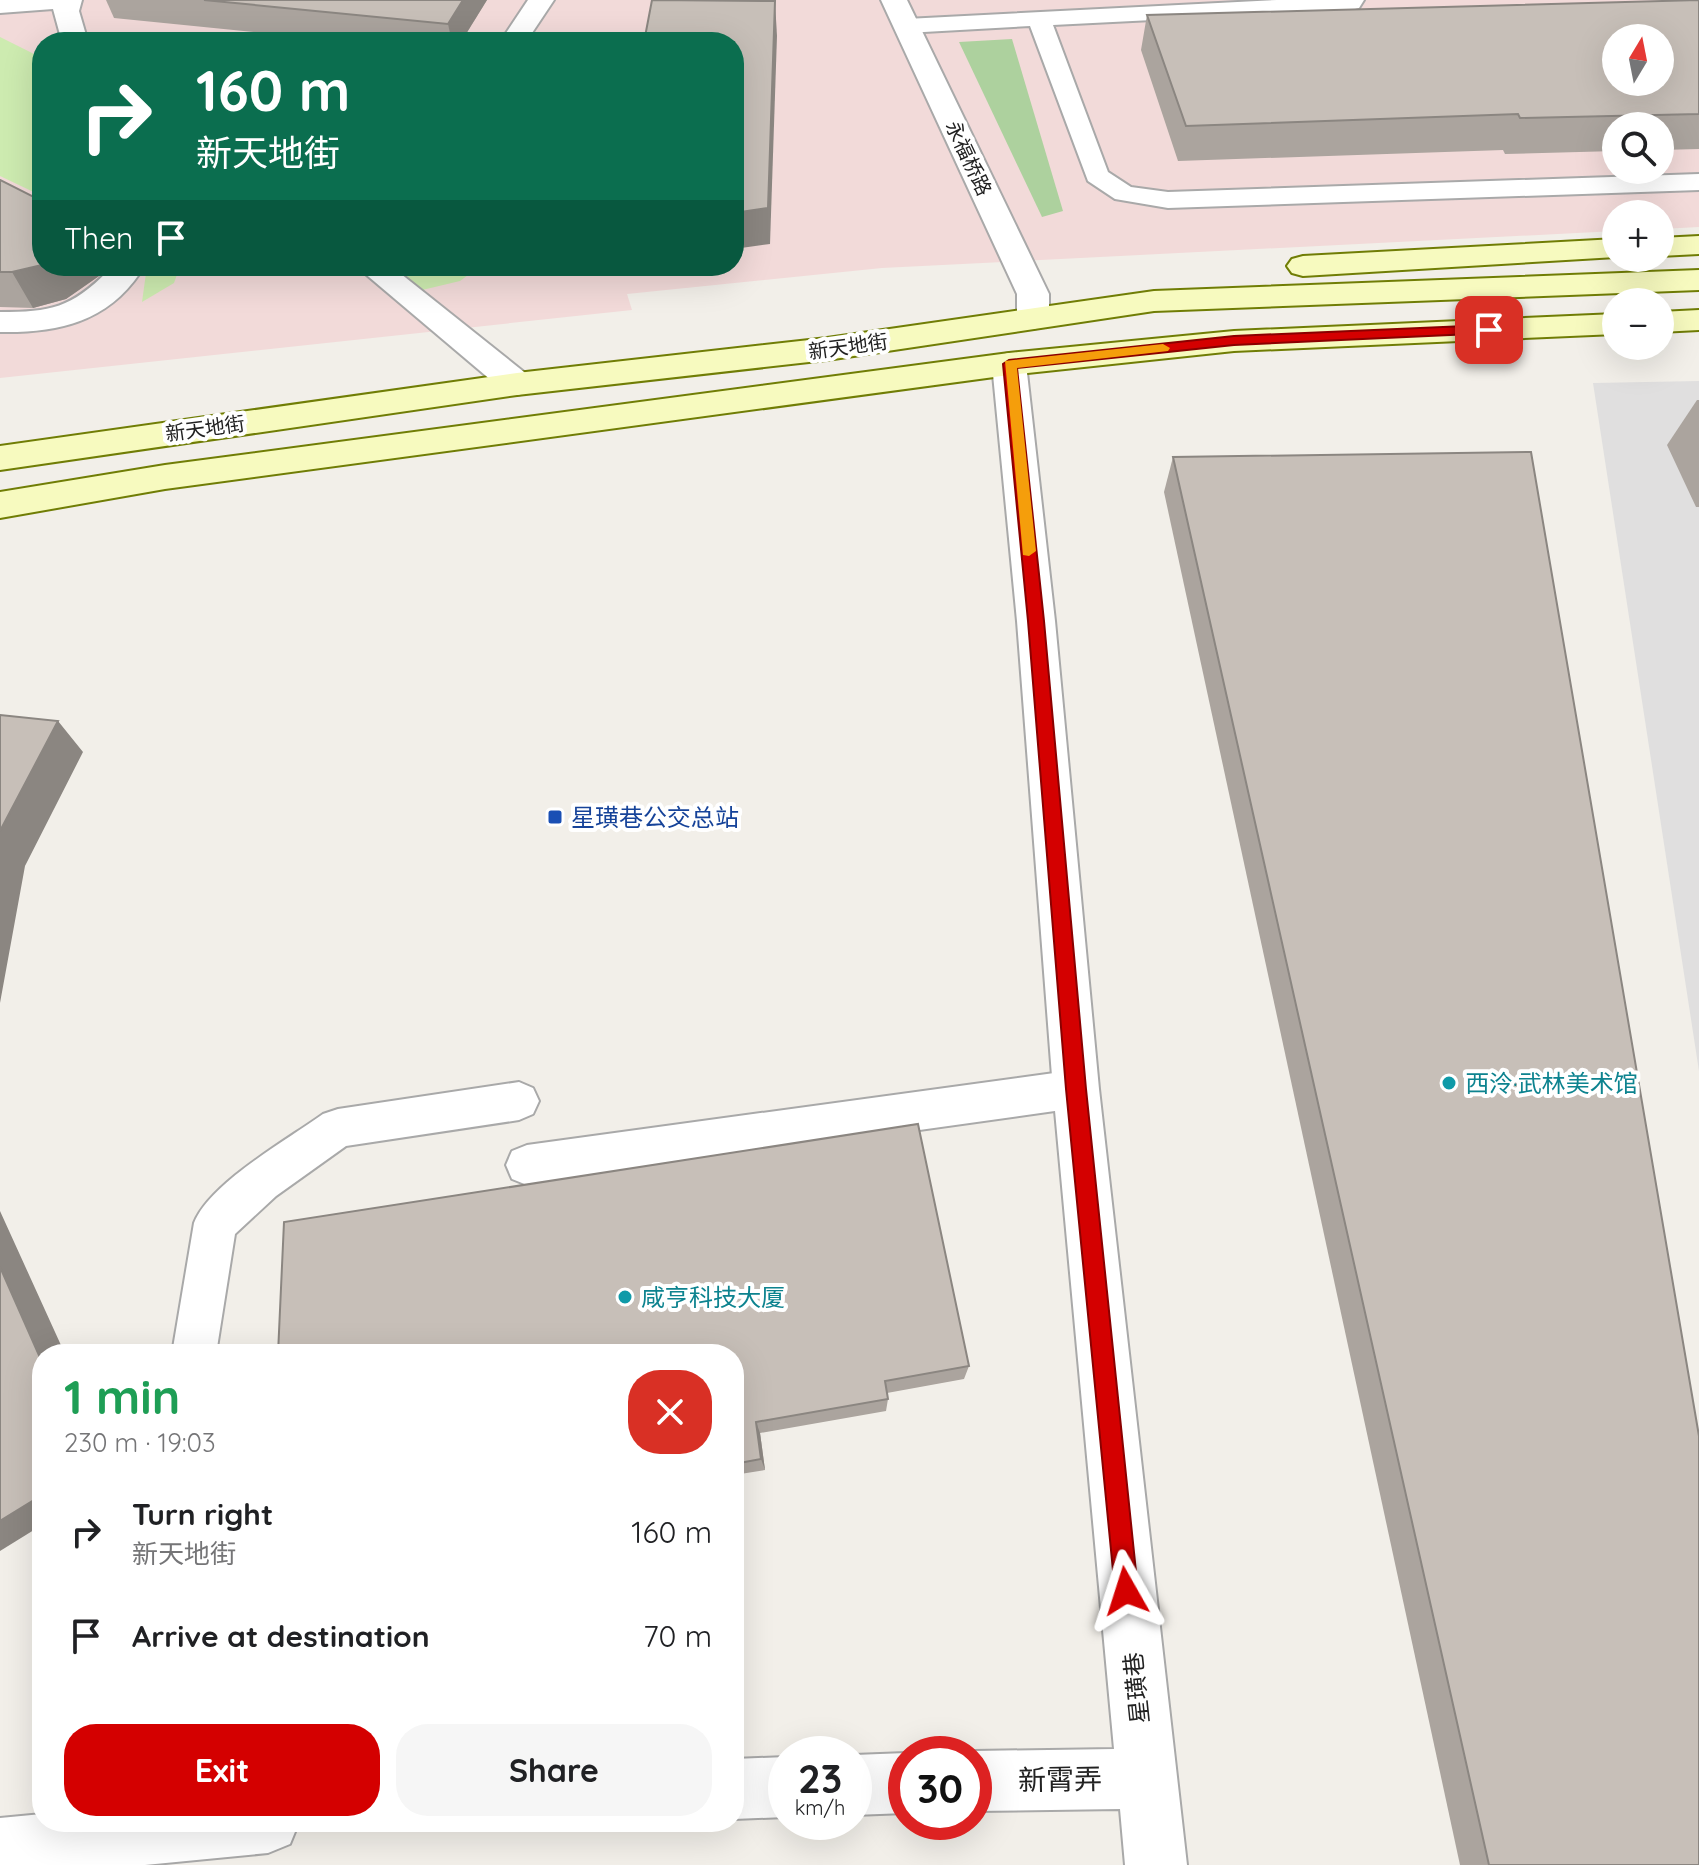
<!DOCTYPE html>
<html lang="en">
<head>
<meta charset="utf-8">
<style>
	body { margin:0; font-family:Quicksand,"Noto Sans SC",sans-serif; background:#f6f6f6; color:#202124; height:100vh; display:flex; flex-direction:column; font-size:30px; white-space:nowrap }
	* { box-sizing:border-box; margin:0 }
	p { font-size:26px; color:#757577 }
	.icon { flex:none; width:44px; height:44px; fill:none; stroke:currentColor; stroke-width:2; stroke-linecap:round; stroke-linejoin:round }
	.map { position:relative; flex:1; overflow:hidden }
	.drawer { position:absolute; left:32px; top:1344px; width:712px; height:488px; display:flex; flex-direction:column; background:#fff; border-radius:32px; box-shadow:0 8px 32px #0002 }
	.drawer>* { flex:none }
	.top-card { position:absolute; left:32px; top:32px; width:712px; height:244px; border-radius:32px; box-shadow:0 8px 32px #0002; background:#0b6e4f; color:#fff; overflow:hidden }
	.needle { width:52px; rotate:10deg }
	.fabs { position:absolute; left:1602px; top:24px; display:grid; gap:16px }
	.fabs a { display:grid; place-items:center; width:72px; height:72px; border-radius:50%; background:#fff; box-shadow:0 8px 32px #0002; font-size:40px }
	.speed { position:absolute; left:768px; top:1736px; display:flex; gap:16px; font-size:40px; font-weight:700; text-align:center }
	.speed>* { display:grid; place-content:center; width:104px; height:104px; border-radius:50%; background:#fff; box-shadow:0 8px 32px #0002; line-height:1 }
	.speed small { font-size:20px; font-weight:400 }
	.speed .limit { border:12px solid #d22; background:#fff; color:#111 }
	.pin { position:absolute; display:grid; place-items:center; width:68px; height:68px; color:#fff; margin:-34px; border-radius:16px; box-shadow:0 4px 12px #0006 }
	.me { position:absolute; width:88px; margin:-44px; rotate:354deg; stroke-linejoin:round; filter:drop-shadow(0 0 6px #0008) }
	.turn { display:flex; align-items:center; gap:28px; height:168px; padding:0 32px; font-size:36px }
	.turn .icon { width:104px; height:104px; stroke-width:2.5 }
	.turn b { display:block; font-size:56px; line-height:68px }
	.then { display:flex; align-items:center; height:76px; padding:0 32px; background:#0003; gap:16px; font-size:30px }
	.round { display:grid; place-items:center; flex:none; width:84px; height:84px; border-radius:32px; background:#f6f6f6 }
	.headline { display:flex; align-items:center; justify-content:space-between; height:136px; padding:0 32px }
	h1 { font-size:48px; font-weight:700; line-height:60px; color:#1e9e55 }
	.action { display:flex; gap:16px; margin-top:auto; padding:16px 32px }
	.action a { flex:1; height:92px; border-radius:32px; background:#d40000; color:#fff; font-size:32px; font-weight:700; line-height:92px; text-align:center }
	.action a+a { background:#f6f6f6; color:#202124 }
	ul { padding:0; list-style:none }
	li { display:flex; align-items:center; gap:24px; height:104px; padding:0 32px }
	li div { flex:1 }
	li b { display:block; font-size:30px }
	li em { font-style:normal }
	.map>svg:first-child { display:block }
</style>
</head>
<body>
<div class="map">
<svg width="1699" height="1865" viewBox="0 0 1699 1865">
	<rect width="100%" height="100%" fill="#f2efe9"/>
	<!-- residential -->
	<polygon fill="#e0dfdf" points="1699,381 1699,1071 1593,383"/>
	<!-- commercial -->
	<path fill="#f2dad9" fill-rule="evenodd" d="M0,0H1699V227L1660,229V214H1616V231L882,268L627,294L632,310L0,378ZM1616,38H1660V82H1616ZM42,42H734V266H42ZM1616,126H1660V170H1616Z"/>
	<!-- grass -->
	<g fill="#cdebb0">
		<polygon points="0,37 42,58 42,196 0,176"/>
		<polygon points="147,266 180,266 174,283 142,302"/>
		<polygon points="363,266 480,266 460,281 418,291"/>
	</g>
	<!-- forest -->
	<polygon fill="#add19e" points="1012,39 1063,211 1042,217 959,42"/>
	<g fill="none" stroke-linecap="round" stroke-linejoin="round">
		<!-- lane casing -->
		<g stroke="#a9a9a9" stroke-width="4">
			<g id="lane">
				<polygon points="1277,0 1364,0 1359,8 1351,10 1053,25 1108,172 1131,187 1168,192 1699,174 1699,190 1168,208 1115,199 1088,181 1030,26 906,33 898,31 895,26 898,21 906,19"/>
				<polygon points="1076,1070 1090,1076 1096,1089 1090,1102 1076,1108 527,1185 512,1179 506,1165 512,1151 527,1145"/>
				<path d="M519,1082L533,1088L539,1101L533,1114L519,1120L346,1146L276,1196L235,1234L216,1354H172L194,1223C210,1183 287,1140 323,1114L338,1109Z"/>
			</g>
		</g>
		<!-- street casing -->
		<g stroke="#a9a9a9" stroke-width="4">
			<g id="street">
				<polygon points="0,0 82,0 79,11 88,42 62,42 53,9 0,13"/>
				<polygon points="528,0 554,0 526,42 500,42"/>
				<polygon points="881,0 907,0 1049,294 1049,319 1044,326 1033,329 1022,326 1017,319 1017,294"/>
				<path d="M106,266H138L140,273C106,323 56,333 0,332V312C51,312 71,308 108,271Z"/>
				<polygon points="356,266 391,266 529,376 534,384 529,392 517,395 505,392"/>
				<polygon points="1009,353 1021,356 1026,364 1055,621 1099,1089 1187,1865 1125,1865 1120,1809 974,1811 974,1754 966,1754 974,1751 1114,1749 1053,1089 1017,621 992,364 997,356"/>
				<polygon points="906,1753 909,1754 906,1754 906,1813 854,1815 854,1755"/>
				<polygon points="786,1757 786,1817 734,1819 734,1759"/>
				<polygon points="42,1814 42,1822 299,1822 290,1844 268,1853 145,1865 0,1865 0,1818"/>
			</g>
		</g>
		<!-- secondary casing -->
		<g stroke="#707d05" stroke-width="4">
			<g id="secondary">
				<polygon points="1699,236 1699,254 1660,256 1660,238"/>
				<polygon points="1616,239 1616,257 1303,276 1292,273 1287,266 1292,259 1303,256"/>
				<polygon points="1699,270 1699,290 1154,311 827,360 517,395 0,470 0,446 517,373 827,338 1154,291"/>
				<polygon points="1699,310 1699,330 1660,332 1660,312"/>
				<polygon points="1616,314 1616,334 1234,351 1009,375 165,489 0,518 0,492 165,465 1009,353 1234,331"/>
			</g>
		</g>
		<!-- lane -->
		<use href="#lane" fill="#fff" fill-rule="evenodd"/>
		<!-- street -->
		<use href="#street" fill="#fff" fill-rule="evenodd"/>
		<!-- secondary -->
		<use href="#secondary" fill="#f7fabf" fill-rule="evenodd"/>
	</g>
	<!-- wall -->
	<g fill="#aba49e">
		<polygon points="106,0 487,0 461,42 352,42 114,18"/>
		<polygon points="1699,0 1699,149 1660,150 1660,126 1616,126 1616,151 1505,154 1503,150 1178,161 1141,50 1147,15"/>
		<polygon points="0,180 99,276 66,299 33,308 0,307"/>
		<polygon points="1697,400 1699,400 1699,507 1696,507 1667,445"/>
		<polygon points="1173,457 1699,1865 1460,1865 1164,492"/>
		<polygon points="734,1354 969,1366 964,1379 887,1393 888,1399 886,1411 760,1433 765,1470 734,1475"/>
	</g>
	<!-- shaded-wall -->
	<g fill="#8b8681">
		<polygon points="463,0 487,0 461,42 452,42 448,24"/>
		<polygon points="775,1 777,36 770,244 734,249 734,213"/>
		<polygon points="42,265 42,266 104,266 99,276 66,299 33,308 12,272"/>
		<polygon points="58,721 83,752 25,866 0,1003 0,831"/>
		<polygon points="0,1211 65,1354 42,1354 42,1362 0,1267"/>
		<polygon points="756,1422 760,1433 765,1470 761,1459"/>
		<polygon points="42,1495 42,1525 0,1551 0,1521"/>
	</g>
	<!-- building -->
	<g fill="#c7bfb8" stroke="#8b8681" stroke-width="2" fill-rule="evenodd">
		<polygon points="204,0 463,0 448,24"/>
		<polygon points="652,0 775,1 768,208 734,213 734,42 644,42"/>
		<path d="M1699,0V114L1520,118L1518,114L1186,126L1147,15ZM1616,38H1660V82H1616Z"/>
		<polygon points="0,180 42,201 42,265 12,272 0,272"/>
		<polygon points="1531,452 1699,1436 1699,1865 1489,1865 1173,457"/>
		<polygon points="0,715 58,721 0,831"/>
		<polygon points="918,1124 969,1366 885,1381 888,1399 756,1422 761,1459 734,1464 734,1354 278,1354 284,1222"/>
		<polygon points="0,1267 42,1362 42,1495 0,1521"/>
	</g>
	<!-- route -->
	<polygon fill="#d40000" stroke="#8a0000" stroke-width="2" points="1489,325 1493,327 1493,333 1234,345 1017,368 1044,621 1086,1089 1138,1591 1135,1599 1126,1603 1118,1599 1115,1591 1066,1089 1028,621 1003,364 1009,360 1234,336"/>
	<!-- slow -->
	<polygon fill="#f59e0b" points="1163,344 1170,348 1168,351 1017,368 1036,551 1029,556 1023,555 1005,361"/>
	<!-- markers -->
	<rect fill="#1a4fb4" stroke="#fff" stroke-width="3" x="547" y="809" width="16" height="16" rx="4"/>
	<g fill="#0f9aa8" stroke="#fff" stroke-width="3">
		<circle cx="1449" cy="1083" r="8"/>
		<circle cx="625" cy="1297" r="8"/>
	</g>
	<g text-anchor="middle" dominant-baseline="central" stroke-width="8" stroke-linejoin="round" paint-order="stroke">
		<!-- far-street labels -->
		<g font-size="20" fill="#222" stroke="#fff">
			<text transform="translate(969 158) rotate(65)">永福桥路</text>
			<text transform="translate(848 346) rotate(-8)">新天地街</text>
			<text transform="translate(205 428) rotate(-8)">新天地街</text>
		</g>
		<!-- transit labels -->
		<g font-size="24" fill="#164399" stroke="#fff" text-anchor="start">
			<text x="571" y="817">星璜巷公交总站</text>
		</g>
		<!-- culture labels -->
		<g font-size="24" fill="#0d838f" stroke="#fff" text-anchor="start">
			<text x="1465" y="1083">西泠·武林美术馆</text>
			<text x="641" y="1297">咸亨科技大厦</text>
		</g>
		<!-- street labels -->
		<g font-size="24" fill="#222" stroke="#fff">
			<text transform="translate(1136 1688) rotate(-96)">星璜巷</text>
		</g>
		<!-- near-street labels -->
		<g font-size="28" fill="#222" stroke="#fff">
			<text transform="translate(1060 1779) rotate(-1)">新霄弄</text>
		</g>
	</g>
</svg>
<div class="fabs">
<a><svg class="needle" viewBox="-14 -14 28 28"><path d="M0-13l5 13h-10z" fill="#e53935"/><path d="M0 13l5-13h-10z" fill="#757577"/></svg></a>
<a><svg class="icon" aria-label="search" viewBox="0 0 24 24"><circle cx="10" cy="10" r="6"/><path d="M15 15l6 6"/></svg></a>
<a>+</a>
<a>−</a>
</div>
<div class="speed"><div>23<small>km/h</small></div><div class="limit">30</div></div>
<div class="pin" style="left:1489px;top:330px;background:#d93025"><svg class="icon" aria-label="arrive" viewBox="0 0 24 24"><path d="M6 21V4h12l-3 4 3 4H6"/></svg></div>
<svg class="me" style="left:1126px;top:1591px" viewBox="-20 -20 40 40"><path d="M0-17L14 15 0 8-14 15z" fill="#d40000" stroke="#fff" stroke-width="4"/></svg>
<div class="top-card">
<div class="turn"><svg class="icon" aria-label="right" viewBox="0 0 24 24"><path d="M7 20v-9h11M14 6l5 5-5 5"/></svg><div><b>160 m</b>新天地街</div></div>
<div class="then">Then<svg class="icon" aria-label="arrive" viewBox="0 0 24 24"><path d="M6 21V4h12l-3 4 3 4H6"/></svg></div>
</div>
<section class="drawer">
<div class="headline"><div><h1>1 min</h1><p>230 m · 19:03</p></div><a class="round" style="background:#d93025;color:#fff"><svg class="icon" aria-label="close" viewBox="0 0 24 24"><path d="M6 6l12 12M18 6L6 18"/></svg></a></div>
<ul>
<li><svg class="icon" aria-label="right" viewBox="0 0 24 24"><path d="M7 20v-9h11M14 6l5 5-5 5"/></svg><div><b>Turn right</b><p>新天地街</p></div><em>160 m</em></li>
<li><svg class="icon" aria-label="arrive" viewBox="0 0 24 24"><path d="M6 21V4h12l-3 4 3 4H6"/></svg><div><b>Arrive at destination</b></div><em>70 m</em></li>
</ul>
<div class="action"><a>Exit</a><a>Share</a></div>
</section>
</div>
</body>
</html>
